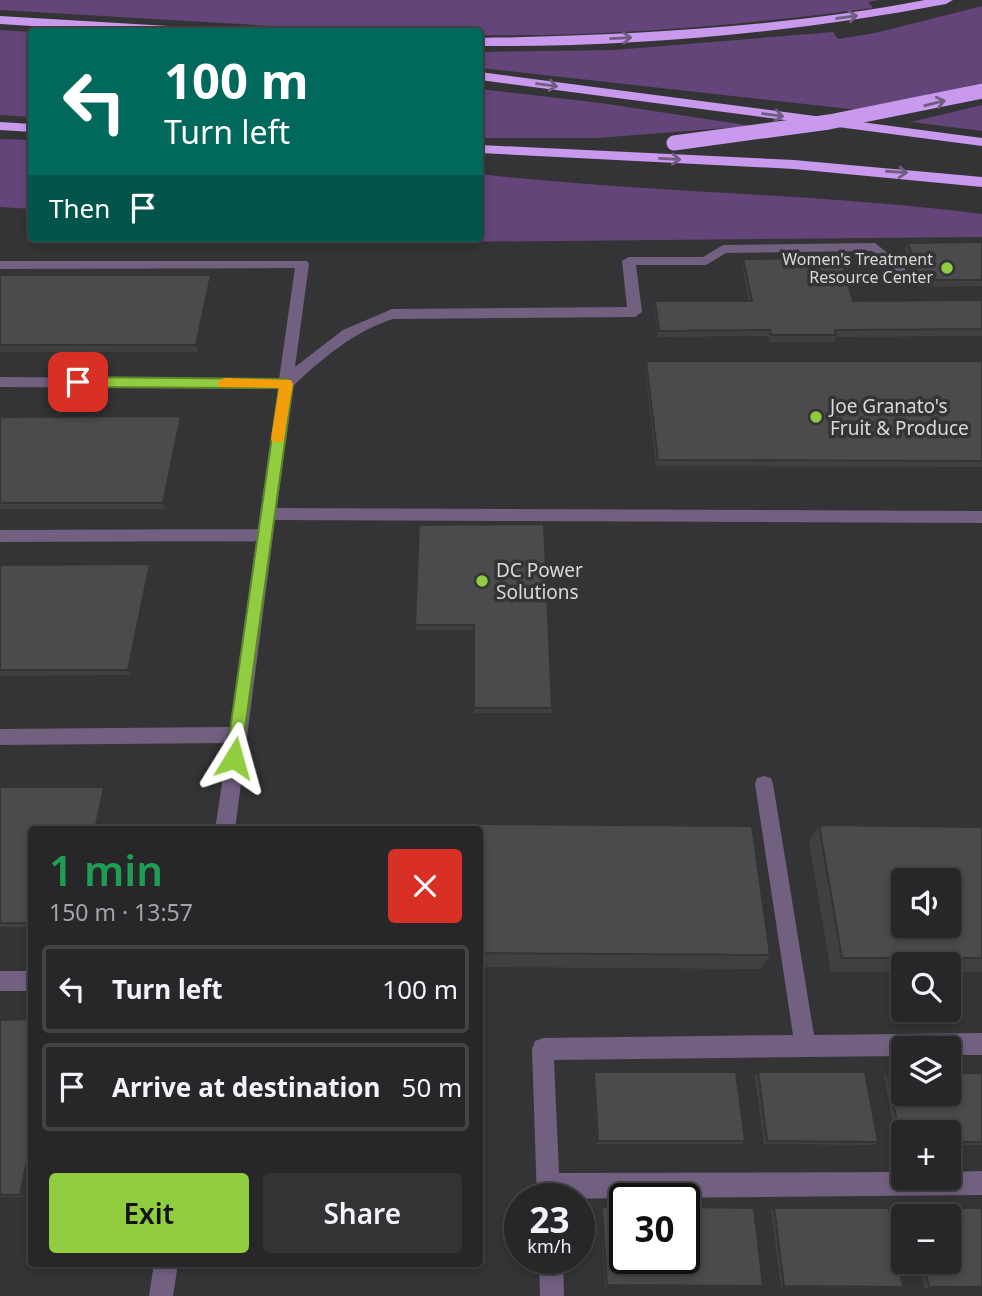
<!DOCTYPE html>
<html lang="en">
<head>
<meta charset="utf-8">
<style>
	body { margin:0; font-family:"Noto Sans",sans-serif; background:#333234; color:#f1f3f6; height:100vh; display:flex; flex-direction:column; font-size:26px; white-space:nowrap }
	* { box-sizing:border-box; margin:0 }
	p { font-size:23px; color:#a4a5a8 }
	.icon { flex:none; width:38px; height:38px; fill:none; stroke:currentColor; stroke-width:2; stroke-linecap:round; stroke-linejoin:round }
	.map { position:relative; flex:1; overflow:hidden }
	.panel { position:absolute; left:28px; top:826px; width:455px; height:441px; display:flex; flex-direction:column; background:#272628; border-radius:7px; box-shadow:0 4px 10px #0003,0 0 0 2px #434345 }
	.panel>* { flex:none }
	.hud { position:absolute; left:28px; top:28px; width:455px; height:214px; border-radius:7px; box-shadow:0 4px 10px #0003,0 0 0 2px #434345; background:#00695c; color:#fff; overflow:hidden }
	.buttons { position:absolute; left:891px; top:868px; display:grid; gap:14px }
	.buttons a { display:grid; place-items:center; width:70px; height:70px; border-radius:7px; background:#272628; box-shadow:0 4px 10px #0003,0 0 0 2px #434345; font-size:35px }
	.speed { position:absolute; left:504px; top:1183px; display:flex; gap:14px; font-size:35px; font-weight:700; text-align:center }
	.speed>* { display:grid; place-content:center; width:91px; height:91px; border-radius:50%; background:#272628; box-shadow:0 4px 10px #0003,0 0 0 2px #434345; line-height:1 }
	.speed small { font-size:18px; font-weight:400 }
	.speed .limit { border:4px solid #111; border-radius:10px; background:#fff; color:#111 }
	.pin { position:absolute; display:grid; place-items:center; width:60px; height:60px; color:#fff; margin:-30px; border-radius:14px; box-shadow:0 4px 10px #0006 }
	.me { position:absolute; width:77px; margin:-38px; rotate:8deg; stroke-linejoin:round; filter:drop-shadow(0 0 5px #0008) }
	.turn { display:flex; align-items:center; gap:24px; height:147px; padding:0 21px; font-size:32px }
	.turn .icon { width:91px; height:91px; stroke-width:2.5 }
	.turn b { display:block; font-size:49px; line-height:60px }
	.then { display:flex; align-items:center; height:66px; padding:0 21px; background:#0003; gap:14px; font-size:26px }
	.round { display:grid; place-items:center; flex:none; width:74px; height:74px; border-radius:7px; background:#333234 }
	.summary { display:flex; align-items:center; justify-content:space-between; height:119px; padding:0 21px }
	h1 { font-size:42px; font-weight:600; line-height:52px; color:#1e9e55 }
	.button { display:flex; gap:14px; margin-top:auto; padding:14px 21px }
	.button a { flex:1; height:80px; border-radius:7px; background:#91cd40; color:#111; font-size:28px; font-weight:600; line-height:80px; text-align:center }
	.button a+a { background:#333234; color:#f1f3f6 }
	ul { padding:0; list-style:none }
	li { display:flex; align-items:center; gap:21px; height:88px; margin:0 14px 10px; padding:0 7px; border:4px solid #434345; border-radius:7px }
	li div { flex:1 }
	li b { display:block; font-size:26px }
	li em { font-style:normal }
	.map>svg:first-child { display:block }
</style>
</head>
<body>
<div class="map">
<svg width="982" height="1296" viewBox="0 0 982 1296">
	<rect width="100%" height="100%" fill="#343335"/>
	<!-- green -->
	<g fill="#634579">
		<path d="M0,0H879L868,2L873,8C742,25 612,37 480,35V32L358,31L0,10Z"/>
		<polygon points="982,6 982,83 859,110 480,68 480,52 614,50 833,32 838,39 875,33"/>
		<polygon points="0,30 31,32 31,117 0,115"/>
		<polygon points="480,89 601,103 752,126 597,138 480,138"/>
		<polygon points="982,105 982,131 911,122"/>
		<polygon points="0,139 31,140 31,209 0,207"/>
		<path d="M480,174C647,193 815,193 982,214V237L334,243L323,238H480Z"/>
	</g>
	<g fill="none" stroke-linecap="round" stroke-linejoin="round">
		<!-- minor -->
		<g fill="#726081" fill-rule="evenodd">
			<path d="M875,243L905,267V273H895L872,251L726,253L706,265H636L642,312L635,317L393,319C353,332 323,358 293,386L277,508L982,511V523L275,520L235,830H215L228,743L0,745V729L230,727L256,541L0,542V530L258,529L278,389L0,387V377L279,379L295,268L0,269V261H307L309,264L295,367L343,330L392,309L627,307L622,261L629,257H703L723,245Z"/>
			<polygon points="764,776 771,778 773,784 814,1035 982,1033 982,1055 948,1055 948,1048 903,1048 903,1056 554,1060 559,1173 903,1172 903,1178 948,1178 948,1172 982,1171 982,1195 537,1199 532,1049 535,1041 543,1038 793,1035 755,784 757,778"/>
			<rect x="0" y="971" width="32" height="20"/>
			<polygon points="539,1258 563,1258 564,1296 540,1296"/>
			<polygon points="154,1264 178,1264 173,1296 149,1296"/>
		</g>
		<!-- highway -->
		<g fill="#c899ec" fill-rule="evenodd">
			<path d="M925,0H953L946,4C792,33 636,47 480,46V38C629,35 778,28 925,0Z"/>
			<polygon points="0,16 202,28 208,32 126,32 0,24"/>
			<polygon points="480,72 982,138 982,146 480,80"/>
			<polygon points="0,122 32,124 32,132 0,130"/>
			<polygon points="480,145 794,160 982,177 982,187 794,169 480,153"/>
		</g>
		<!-- highway-bridge -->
		<polyline stroke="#c899ec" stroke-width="15" points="674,143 829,122 982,91"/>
	</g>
	<!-- wall -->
	<g fill="#404041">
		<polygon points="982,242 982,286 918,287 905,249 908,243"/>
		<polygon points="743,259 853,301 982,300 982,336 835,337 834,342 770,342 768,336 658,337 654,308 655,301 749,301 742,266"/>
		<polygon points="0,275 211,275 213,282 198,352 0,352"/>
		<polygon points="646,361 982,361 982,467 656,466 645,367"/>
		<polygon points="181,416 183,423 165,509 0,509 0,417"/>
		<polygon points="419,525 552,708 551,713 474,713 474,630 416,630"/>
		<polygon points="150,564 152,570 130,675 0,676 0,565"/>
		<polygon points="0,787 107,792 32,830 32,927 0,927"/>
		<polygon points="819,825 982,827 982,972 948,972 948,964 903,964 903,972 831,972 809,842"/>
		<polygon points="480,830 770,955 761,969 480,967"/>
		<polygon points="0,1020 24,1197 0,1197"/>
		<polygon points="594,1072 745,1141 742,1144 597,1144 593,1075"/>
		<polygon points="758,1072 878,1142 874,1145 764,1144 755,1076"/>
		<polygon points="887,1072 982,1073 982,1145 948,1145 948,1132 903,1132 903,1145 897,1145 884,1076"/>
		<polygon points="602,1207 763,1286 760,1287 605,1286 601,1209"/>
		<polygon points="774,1208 903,1287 899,1288 781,1287 771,1210"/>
		<polygon points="914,1208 982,1208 982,1288 925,1288 920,1262 948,1262 948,1216 911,1216 910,1210"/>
	</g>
	<!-- shaded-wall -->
	<g fill="#343435">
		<polygon points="211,275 213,282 198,352 196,345"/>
		<polygon points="181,416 183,423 165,509 163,503"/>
		<polygon points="150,564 152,570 130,675 128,670"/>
		<polygon points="104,787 107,792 99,830 95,830"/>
		<polygon points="32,1137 32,1161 24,1197 20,1195"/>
	</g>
	<!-- building -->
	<g fill="#4b4a4c" stroke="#343435" stroke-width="2" fill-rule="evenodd">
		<polygon points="982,242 982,280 920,280 908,243"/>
		<polygon points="841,258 853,301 982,300 982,329 835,330 836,335 771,335 770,330 659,331 655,301 752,301 743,259"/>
		<polygon points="0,275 211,275 196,345 0,345"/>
		<polygon points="646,361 982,361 982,461 658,460"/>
		<polygon points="181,416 163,503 0,503 0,417"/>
		<polygon points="544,524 552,708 474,708 474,625 415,625 419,525"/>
		<polygon points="150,564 128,670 0,670 0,565"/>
		<polygon points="0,787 104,787 95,830 32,830 32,923 0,923"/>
		<polygon points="337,823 752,826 770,955 480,953 480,830 336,830"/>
		<path d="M819,825L982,827V958H842ZM903,880H948V926H903Z"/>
		<polygon points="32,1019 32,1137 20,1195 0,1195 0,1020"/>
		<polygon points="594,1072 736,1072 745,1141 598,1141"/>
		<polygon points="758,1072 865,1072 878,1142 767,1141"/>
		<polygon points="887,1072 903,1072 903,1094 948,1094 948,1073 982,1073 982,1142 948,1142 948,1132 903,1132 903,1142 901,1142"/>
		<polygon points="602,1207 625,1207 625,1258 684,1258 684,1207 754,1208 763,1286 607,1285"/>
		<polygon points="774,1208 889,1208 903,1287 784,1286"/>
		<polygon points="914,1208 982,1208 982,1287 929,1287 924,1262 948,1262 948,1216 915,1216"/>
	</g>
	<!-- one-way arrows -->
	<defs><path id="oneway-shaft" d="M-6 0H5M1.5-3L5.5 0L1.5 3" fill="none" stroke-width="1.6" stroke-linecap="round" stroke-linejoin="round" transform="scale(1.75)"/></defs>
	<g stroke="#6f5c7e">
		<use href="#oneway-shaft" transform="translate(847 17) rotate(-8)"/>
		<use href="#oneway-shaft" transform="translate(621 38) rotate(-3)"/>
		<use href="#oneway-shaft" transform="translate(547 85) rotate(7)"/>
		<use href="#oneway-shaft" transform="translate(935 103) rotate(-14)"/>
		<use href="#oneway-shaft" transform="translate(773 115) rotate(7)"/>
		<use href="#oneway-shaft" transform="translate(670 159) rotate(3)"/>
		<use href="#oneway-shaft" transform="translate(897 172) rotate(4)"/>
	</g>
	<!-- route -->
	<polygon fill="#91cd40" stroke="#5e852a" stroke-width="2" points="78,377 286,379 293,384 240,764 234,766 229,764 226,758 279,388 78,387 71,382"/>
	<!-- slow -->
	<polygon fill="#f59e0b" points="224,378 291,380 293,384 283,442 273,442 271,439 279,388 219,387 217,383"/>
	<!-- markers -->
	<g fill="#91cd40" stroke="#343335" stroke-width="2.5">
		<circle cx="947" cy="268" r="7"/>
		<circle cx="816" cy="417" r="7"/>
		<circle cx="482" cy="581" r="7"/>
	</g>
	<g text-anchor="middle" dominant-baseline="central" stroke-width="7" stroke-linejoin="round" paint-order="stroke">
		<!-- far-poi labels -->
		<g font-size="16" fill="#d9d8da" stroke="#343335" text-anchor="end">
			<text x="933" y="259">Women's Treatment<tspan x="933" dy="18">Resource Center</tspan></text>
		</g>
		<!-- poi labels -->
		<g font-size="19" fill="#d9d8da" stroke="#343335" text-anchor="start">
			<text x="830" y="406">Joe Granato's<tspan x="830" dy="22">Fruit &amp; Produce</tspan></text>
			<text x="496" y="570">DC Power<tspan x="496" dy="22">Solutions</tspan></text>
		</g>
	</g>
</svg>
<div class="buttons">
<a><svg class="icon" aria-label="sound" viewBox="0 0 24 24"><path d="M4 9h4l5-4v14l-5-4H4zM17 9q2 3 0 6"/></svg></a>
<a><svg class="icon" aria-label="search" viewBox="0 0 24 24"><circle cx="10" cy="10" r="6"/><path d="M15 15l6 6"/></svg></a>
<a><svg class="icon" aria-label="layers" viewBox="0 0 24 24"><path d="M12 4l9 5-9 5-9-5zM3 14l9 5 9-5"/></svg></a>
<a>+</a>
<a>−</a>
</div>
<div class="speed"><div>23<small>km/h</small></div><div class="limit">30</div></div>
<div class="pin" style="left:78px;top:382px;background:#d93025"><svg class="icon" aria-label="arrive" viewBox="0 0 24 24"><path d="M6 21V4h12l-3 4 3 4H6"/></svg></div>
<svg class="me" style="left:234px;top:758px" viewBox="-20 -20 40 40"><path d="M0-17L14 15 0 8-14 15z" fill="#91cd40" stroke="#fff" stroke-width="4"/></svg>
<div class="hud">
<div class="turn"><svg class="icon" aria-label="left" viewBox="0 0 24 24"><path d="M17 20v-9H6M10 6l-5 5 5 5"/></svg><div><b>100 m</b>Turn left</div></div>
<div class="then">Then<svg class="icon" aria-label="arrive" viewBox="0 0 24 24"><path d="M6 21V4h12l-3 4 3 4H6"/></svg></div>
</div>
<section class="panel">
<div class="summary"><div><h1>1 min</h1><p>150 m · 13:57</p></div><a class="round" style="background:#d93025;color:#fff"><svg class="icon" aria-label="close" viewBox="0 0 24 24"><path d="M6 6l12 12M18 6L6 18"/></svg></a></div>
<ul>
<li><svg class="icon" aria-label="left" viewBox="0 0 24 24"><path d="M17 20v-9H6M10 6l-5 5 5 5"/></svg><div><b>Turn left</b></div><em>100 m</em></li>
<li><svg class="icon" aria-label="arrive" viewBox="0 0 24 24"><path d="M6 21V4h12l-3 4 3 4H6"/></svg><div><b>Arrive at destination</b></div><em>50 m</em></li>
</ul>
<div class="button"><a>Exit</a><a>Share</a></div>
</section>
</div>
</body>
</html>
